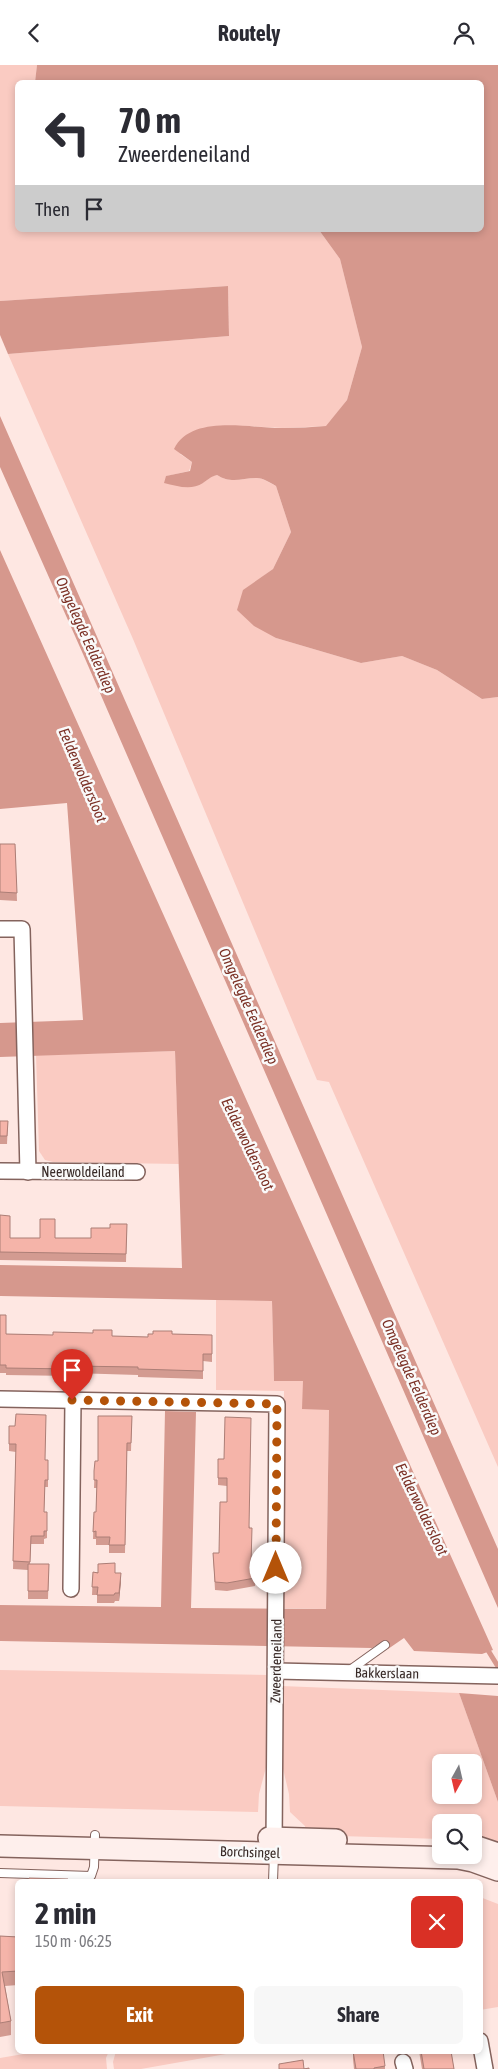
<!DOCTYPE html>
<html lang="en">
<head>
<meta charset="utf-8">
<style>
	body { margin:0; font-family:"Asap Condensed",sans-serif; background:#f7f7f7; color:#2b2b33; height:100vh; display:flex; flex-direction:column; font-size:19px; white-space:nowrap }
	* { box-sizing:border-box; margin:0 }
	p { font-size:16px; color:#7c7c81 }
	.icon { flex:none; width:28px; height:28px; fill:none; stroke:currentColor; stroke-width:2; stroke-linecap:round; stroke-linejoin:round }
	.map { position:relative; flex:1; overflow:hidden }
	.details { position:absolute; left:15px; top:1814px; width:468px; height:175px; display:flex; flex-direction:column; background:#fff; border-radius:8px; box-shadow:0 2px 8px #0003 }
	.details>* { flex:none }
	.hud { position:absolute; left:15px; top:15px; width:469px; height:152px; border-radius:8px; box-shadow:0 2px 8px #0003; background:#fff; color:#2b2b33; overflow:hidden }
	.needle { width:32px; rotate:188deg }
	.buttons { position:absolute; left:432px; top:1689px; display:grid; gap:10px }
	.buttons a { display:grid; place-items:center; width:50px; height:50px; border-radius:8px; background:#fff; box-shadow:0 2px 8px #0003; font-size:25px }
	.pin { position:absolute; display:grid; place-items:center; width:42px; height:42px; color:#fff; margin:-51px -21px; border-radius:50% 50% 50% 0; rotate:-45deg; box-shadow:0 0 5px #0007 }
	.pin .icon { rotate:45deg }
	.me { position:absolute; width:55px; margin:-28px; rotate:0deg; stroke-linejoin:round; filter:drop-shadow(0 0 4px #0008) }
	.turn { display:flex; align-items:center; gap:18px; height:105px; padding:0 20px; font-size:22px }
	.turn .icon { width:65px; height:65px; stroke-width:2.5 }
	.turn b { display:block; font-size:35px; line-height:42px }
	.then { display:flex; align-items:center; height:48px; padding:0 20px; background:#0003; gap:10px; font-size:19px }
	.round { display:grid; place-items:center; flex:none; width:52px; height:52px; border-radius:8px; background:#f7f7f7 }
	.headline { display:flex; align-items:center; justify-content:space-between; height:85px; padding:0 20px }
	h1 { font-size:30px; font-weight:700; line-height:38px }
	.action { display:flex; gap:10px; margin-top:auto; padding:10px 20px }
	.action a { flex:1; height:58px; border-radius:8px; background:#b45309; color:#fff; font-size:20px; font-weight:700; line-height:58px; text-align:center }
	.action a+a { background:#f7f7f7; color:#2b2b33 }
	header { display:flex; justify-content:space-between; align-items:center; height:65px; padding:0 20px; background:#fff; font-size:22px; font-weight:700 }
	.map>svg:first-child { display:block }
</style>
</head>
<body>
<header><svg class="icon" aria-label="back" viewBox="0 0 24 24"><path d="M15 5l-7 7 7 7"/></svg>Routely<svg class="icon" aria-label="person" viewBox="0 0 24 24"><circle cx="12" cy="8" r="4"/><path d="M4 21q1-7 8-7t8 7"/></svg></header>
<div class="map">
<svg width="498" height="2004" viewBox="0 0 498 2004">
	<rect width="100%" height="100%" fill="#fee7e2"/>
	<!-- green -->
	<g fill="#facbc2" fill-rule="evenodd">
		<path d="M0,0H37L35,17L18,18V165H319L340,194L362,282L347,335L327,361L283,363L247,361L180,389L192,397L189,406L167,411L203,418L209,412L217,410C231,419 242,413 257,413C263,413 270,418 276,421L291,467L273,504L243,526L276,573L361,598L402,591L437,605L482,634L498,632V1402L329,1017L317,1015L133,574L8,289L229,271L228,221L0,236Z"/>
		<polygon points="175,986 179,1099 53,1097 45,1095 39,1086 36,990"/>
		<polygon points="216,1235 272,1236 274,1316 303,1316 329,1344 326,1544 283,1543 284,1326 216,1325"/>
		<polygon points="0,1605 270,1610 269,1691 259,1729 258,1747 0,1741"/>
		<path d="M281,1621L459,1628L498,1737V1784L474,1777V1758H441V1774L306,1770L305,1761L290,1747L289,1729L280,1691ZM441,1698H474V1730H441Z"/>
		<polygon points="480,1832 498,1839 498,1942 480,1945"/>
		<polygon points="41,1986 109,1986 106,1993 107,2004 0,2004 0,1993"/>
		<polygon points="116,1986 243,1986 141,2004 114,2004 113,1997"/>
	</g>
	<!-- forest -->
	<polygon fill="#d6978c" points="228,221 229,271 8,289 0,270 0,236"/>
	<!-- water -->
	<g fill="#d6988d">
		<path d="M37,0H498V632L482,634L437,605L402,591L361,598L276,573L254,561L237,545L243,525L273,504L291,467L276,421C271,418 263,413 257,413C242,413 231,419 217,410C210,412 209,414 203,418C191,426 177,421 164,418L166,411L190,406L192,397L174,384C192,348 252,364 284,363C298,363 312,362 326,361L347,335L362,282L340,194L319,165H481V18L35,17Z"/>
		<polygon points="0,351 498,1484 498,1543 83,589 0,402"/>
		<polygon points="0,485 493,1585 482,1589 414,1586 404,1573 388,1584 382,1577 372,1583 0,1576 0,1540 161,1542 165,1346 196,1347 191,1543 326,1544 329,1345 302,1344 303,1316 274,1316 272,1236 0,1231 0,1200 182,1203 175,986 0,992 0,958 83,955 67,738 0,744"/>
		<polygon points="459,1628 498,1631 498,1737"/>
	</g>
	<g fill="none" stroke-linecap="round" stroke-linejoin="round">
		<!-- stream -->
		<polyline stroke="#d6988d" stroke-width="5" points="486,1582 497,1600"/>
		<!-- service casing -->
		<g stroke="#84635d" stroke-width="10">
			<g id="service">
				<polyline points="350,1605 385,1580"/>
				<polyline points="0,1808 91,1811 94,1802 95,1770"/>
				<polyline points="273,1816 274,1789"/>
			</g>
		</g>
		<!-- minor casing -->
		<g stroke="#84635d" stroke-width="18">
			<g id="minor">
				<polyline points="0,864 22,864 28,1107"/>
				<polyline points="0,1106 137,1107"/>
				<polyline points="0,1334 277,1339 274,1783"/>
				<polyline points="71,1524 73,1335"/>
				<polyline points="276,1606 498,1611"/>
				<polyline points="480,1976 485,2004"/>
				<polyline points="403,1997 405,2004"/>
			</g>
		</g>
		<!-- secondary casing -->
		<g stroke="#84635d" stroke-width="24">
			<g id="secondary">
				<polyline points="269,1773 336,1775"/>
				<polyline points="0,1781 458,1793 473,1796 498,1805"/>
				<polyline points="474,1781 498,1789"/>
			</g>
		</g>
		<!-- service -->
		<use href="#service" stroke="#fff" stroke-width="8"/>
		<!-- minor -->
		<use href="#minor" stroke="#fff" stroke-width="15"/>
		<!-- secondary -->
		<use href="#secondary" stroke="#feefec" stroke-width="21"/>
	</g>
	<!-- wall -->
	<g fill="#d39b91">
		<polygon points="0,779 15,779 17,836 0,835"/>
		<polygon points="0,1056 8,1056 7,1079 0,1079"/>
		<polygon points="0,1150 10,1173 91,1173 110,1163 127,1159 126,1197 0,1195"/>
		<polygon points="0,1250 6,1269 148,1272 172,1269 212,1270 212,1297 203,1296 203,1314 138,1312 138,1310 72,1308 71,1311 6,1310 6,1308 0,1308"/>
		<polygon points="132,1351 131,1386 127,1386 125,1488 109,1488 109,1480 96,1480 96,1474 93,1474 94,1447 96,1447 97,1423 94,1423 95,1396 98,1396"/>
		<polygon points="9,1361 45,1395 48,1395 48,1422 45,1422 44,1447 47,1447 47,1473 44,1474 44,1479 31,1479 30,1499 49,1499 48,1534 28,1534 28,1505 13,1504 16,1387 9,1386"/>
		<polygon points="218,1394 224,1394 250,1463 251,1498 255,1498 255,1521 227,1526 215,1525 213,1488 219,1488 227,1437 227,1421 218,1420"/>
		<polygon points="93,1507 115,1508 121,1516 119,1536 115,1536 114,1538 97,1538 97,1530 92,1530"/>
		<polygon points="0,1871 18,1872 18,1920 5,1921 11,1956 11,1970 0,1972"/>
		<polygon points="353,1986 385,2001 385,2004 354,2004 353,1994"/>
		<polygon points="419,1986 451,1986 454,2004 422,2004"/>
	</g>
	<!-- shaded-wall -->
	<polygon fill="#ac7e76" points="121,1508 121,1516 119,1536 119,1528"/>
	<!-- building -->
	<g fill="#f5b4a9" stroke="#ac7e76">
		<polygon points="0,779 15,779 17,828 0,827"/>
		<polygon points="0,1056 8,1056 7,1071 0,1071"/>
		<polygon points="0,1150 10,1151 10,1173 40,1173 40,1154 55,1154 55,1173 91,1173 91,1163 110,1163 110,1159 127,1159 126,1189 0,1187"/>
		<polygon points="0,1250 6,1250 6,1269 53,1270 53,1267 93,1268 93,1265 112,1265 112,1271 148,1272 148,1269 153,1269 153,1266 172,1266 172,1269 212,1270 212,1289 203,1289 203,1306 138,1304 138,1302 72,1301 71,1304 6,1303 6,1300 0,1300"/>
		<polygon points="16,1349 46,1350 45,1395 48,1395 48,1415 45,1415 44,1447 47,1447 47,1466 44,1466 44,1471 31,1471 30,1497 13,1496 16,1379 9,1379 9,1361 15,1361"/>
		<polygon points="98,1351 132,1351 131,1378 127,1378 125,1480 109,1480 110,1472 96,1472 96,1466 93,1467 94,1447 96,1447 97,1415 94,1415 94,1406 95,1396 98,1396"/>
		<polygon points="225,1352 251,1353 249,1463 252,1463 251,1498 255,1498 255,1513 227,1518 215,1517 213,1488 219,1488 220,1437 227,1437 227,1413 218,1413 218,1394 224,1394"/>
		<polygon points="115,1498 115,1508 121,1508 119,1528 115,1528 114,1530 97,1530 98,1522 92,1522 93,1507 98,1508 98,1499"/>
		<polygon points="28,1499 49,1499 48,1526 28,1526"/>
		<polygon points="29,1813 68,1814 68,1816 29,1816"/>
		<polygon points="0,1871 18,1872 18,1906 2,1907 11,1956 0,1958"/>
		<polygon points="353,1986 383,1986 385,2001 374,2003 374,2004 356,2004"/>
		<polygon points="421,1986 451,1986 454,2004 424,2004"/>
		<polygon points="303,1995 304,2004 309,2003 309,2004 279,2004 279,1999"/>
	</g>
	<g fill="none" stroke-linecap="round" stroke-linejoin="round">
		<!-- route -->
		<polyline stroke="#b45309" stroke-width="9" stroke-dasharray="0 16.2" points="72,1335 277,1339 276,1503"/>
	</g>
	<g text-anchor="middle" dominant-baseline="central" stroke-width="5" stroke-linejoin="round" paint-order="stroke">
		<!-- street labels -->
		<g font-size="14" fill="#382a27" stroke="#fafafa">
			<text x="83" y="1107">Neerwoldeiland</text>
			<text transform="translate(276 1596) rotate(-89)">Zweerdeneiland</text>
			<text transform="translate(387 1608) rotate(1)">Bakkerslaan</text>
			<text transform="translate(250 1787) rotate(2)">Borchsingel</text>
		</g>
		<!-- water labels -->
		<g font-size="15" font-style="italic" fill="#7b3025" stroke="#fafafa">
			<text transform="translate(86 570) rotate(66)">Omgelegde Eelderdiep</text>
			<text transform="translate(83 710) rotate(67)">Eelderwoldersloot</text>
			<text transform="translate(249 941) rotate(66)">Omgelegde Eelderdiep</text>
			<text transform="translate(248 1079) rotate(64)">Eelderwoldersloot</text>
			<text transform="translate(412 1312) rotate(66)">Omgelegde Eelderdiep</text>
			<text transform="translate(422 1444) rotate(64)">Eelderwoldersloot</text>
		</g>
	</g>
</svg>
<div class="buttons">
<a><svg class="needle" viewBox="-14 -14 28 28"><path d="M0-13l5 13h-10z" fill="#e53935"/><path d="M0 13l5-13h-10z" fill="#7c7c81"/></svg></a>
<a><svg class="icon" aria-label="search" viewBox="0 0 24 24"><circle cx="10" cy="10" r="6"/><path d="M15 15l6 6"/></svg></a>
</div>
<div class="pin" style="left:72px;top:1335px;background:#d93025"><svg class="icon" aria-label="arrive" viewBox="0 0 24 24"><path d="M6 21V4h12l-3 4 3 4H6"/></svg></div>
<svg class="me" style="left:276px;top:1503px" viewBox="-20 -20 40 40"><circle r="19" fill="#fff"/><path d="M0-13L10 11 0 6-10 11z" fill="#b45309"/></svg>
<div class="hud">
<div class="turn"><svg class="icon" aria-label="left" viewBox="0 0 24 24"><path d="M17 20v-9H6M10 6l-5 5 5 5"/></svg><div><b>70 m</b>Zweerdeneiland</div></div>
<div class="then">Then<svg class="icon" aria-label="arrive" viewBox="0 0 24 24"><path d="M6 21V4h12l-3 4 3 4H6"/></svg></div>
</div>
<section class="details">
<div class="headline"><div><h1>2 min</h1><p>150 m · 06:25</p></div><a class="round" style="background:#d93025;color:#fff"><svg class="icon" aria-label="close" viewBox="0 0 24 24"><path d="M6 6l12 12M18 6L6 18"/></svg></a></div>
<div class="action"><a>Exit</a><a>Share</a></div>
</section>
</div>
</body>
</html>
